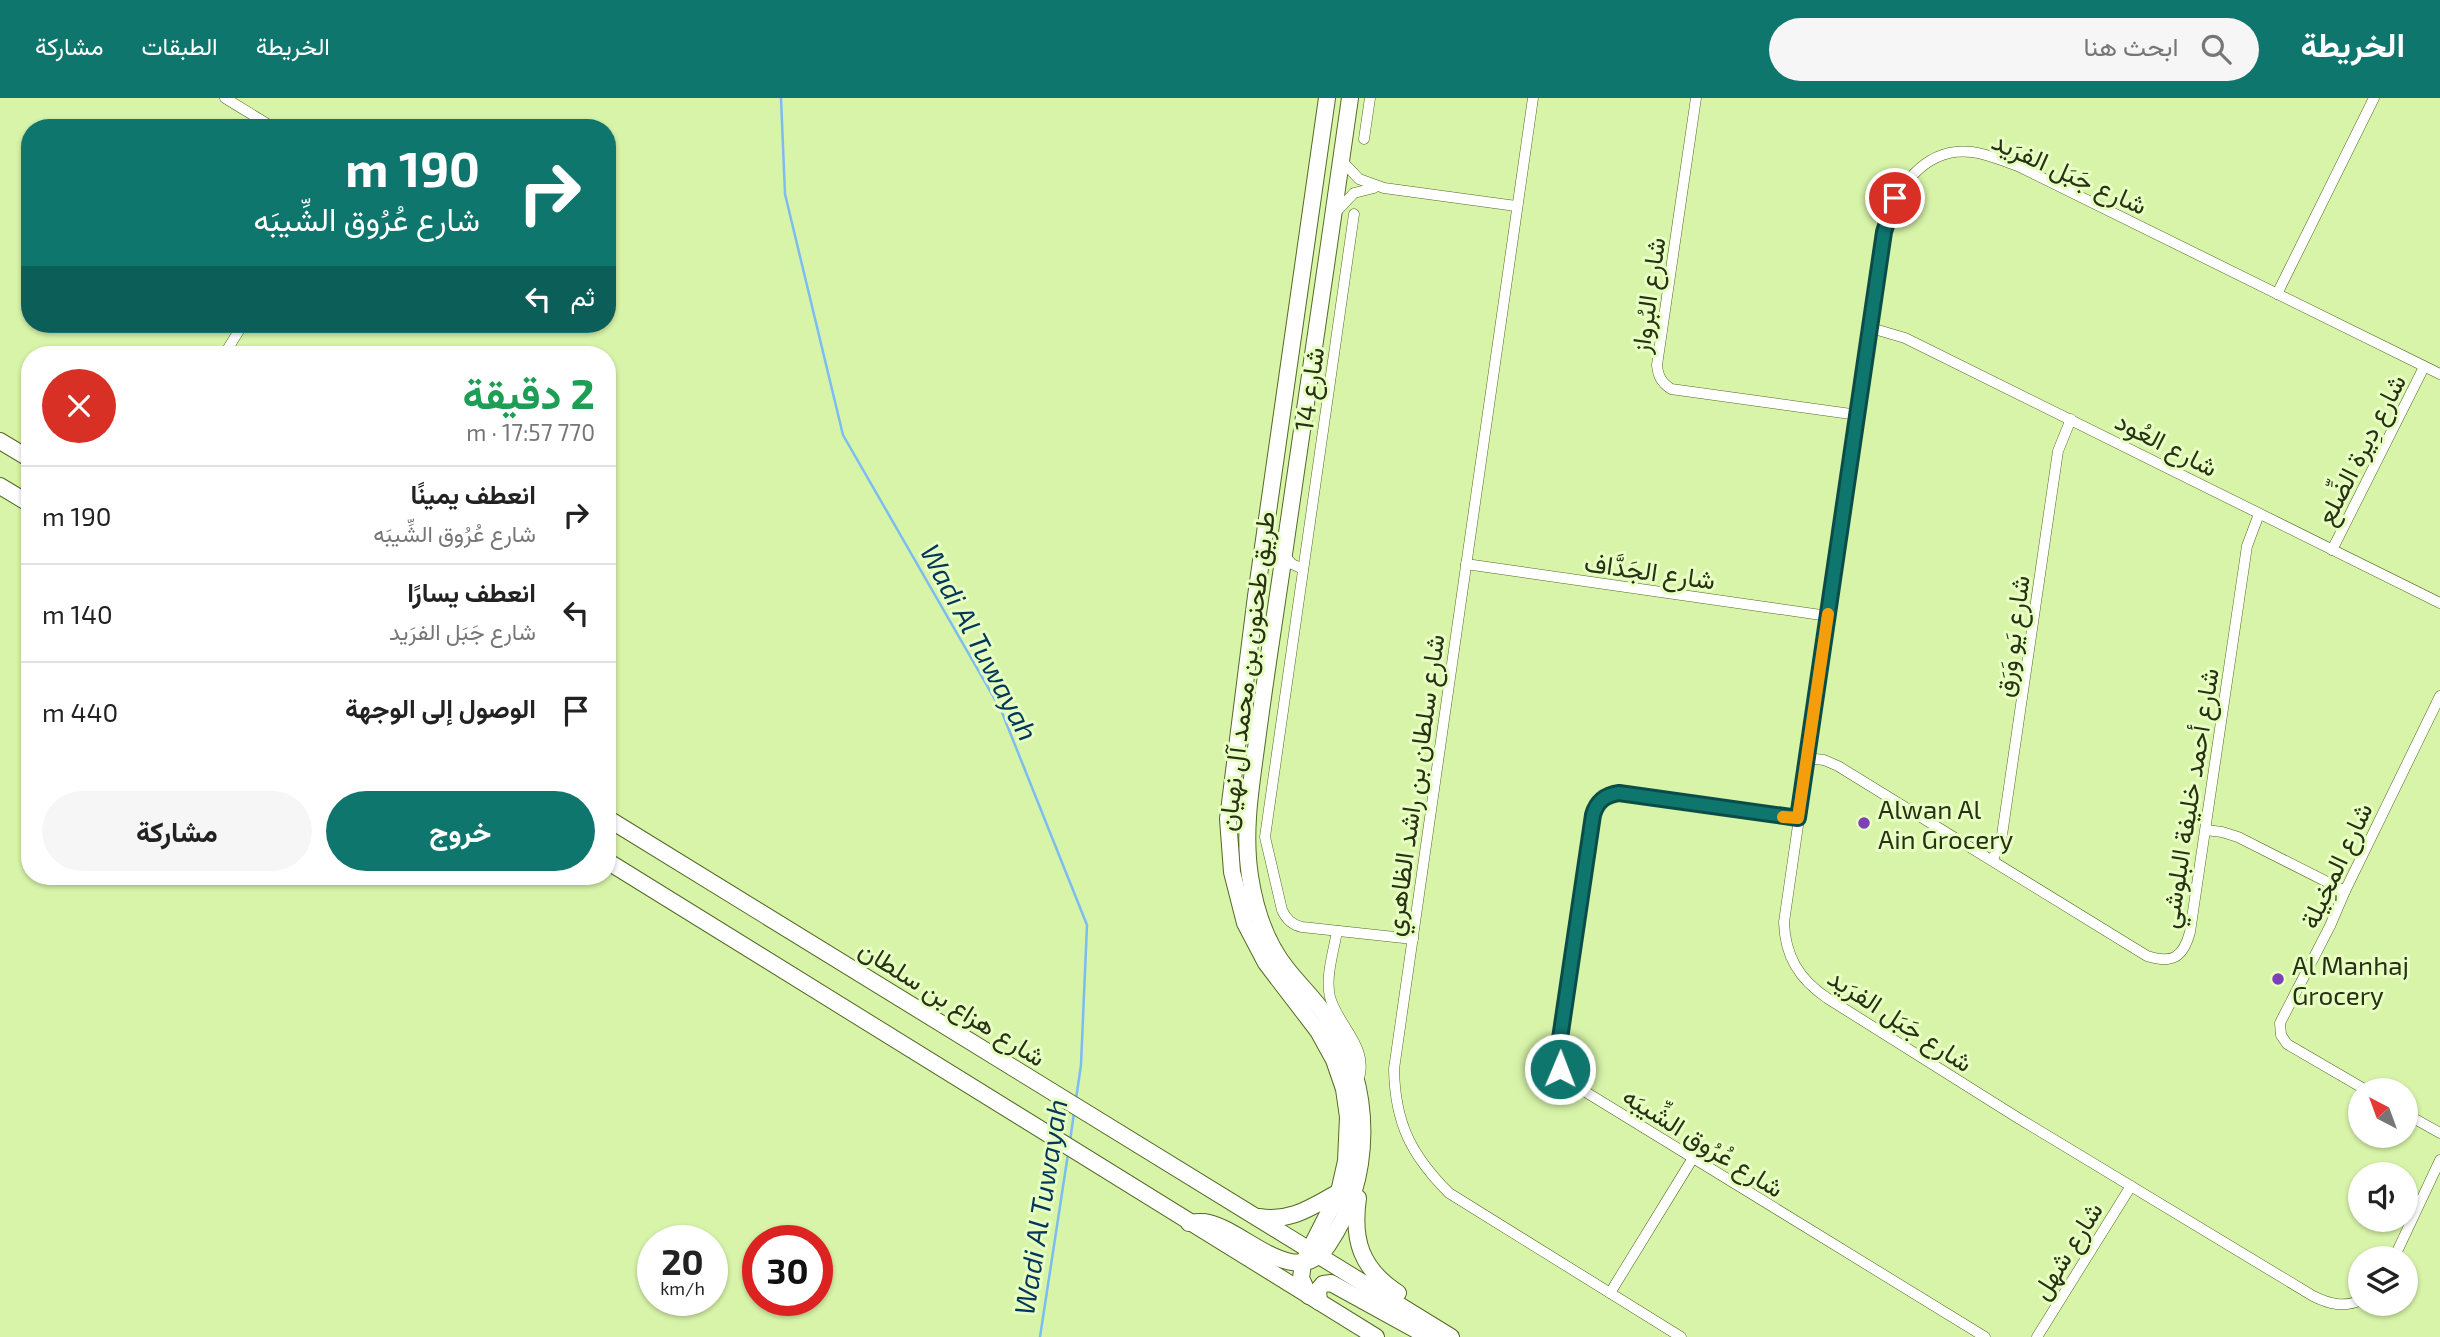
<!DOCTYPE html>
<html lang="ar">
<head>
<meta charset="utf-8">
<style>
	body { margin:0; font-family:"Exo 2",Vazirmatn,sans-serif; background:#f6f6f6; color:#222; direction:rtl; height:100vh; display:flex; flex-direction:column; font-size:26px; white-space:nowrap }
	* { box-sizing:border-box; margin:0 }
	p { font-size:23px; color:#767676 }
	.icon { flex:none; width:38px; height:38px; fill:none; stroke:currentColor; stroke-width:2; stroke-linecap:round; stroke-linejoin:round }
	.map { position:relative; flex:1; overflow:hidden; direction:ltr }
	.sheet { position:absolute; left:21px; top:248px; width:595px; height:539px; display:flex; flex-direction:column; background:#fff; border-radius:28px; box-shadow:0 2px 5px #0004; direction:rtl }
	.sheet>* { flex:none }
	.hud { position:absolute; left:21px; top:21px; width:595px; height:214px; border-radius:28px; box-shadow:0 2px 5px #0004; direction:rtl; background:#0f766e; color:#fff; overflow:hidden }
	.needle { width:46px; rotate:319deg }
	.fabs { position:absolute; left:2348px; top:980px; display:grid; gap:14px }
	.fabs a { display:grid; place-items:center; width:70px; height:70px; border-radius:50%; background:#fff; box-shadow:0 2px 5px #0004; font-size:35px }
	.speed { position:absolute; left:637px; top:1127px; display:flex; gap:14px; font-size:35px; font-weight:700; text-align:center }
	.speed>* { display:grid; place-content:center; width:91px; height:91px; border-radius:50%; background:#fff; box-shadow:0 2px 5px #0004; line-height:1 }
	.speed small { font-size:18px; font-weight:400 }
	.speed .limit { border:10px solid #d22; background:#fff; color:#111 }
	.pin { position:absolute; display:grid; place-items:center; width:60px; height:60px; color:#fff; margin:-30px; border:4px solid #fff; border-radius:50%; box-shadow:0 2px 7px #0007 }
	.me { position:absolute; width:77px; margin:-38px; rotate:1deg; stroke-linejoin:round; filter:drop-shadow(0 0 5px #0008) }
	.turn { display:flex; align-items:center; gap:24px; height:147px; padding:0 21px; font-size:32px }
	.turn .icon { width:91px; height:91px; stroke-width:2.5 }
	.turn b { display:block; font-size:49px; line-height:60px }
	.then { display:flex; align-items:center; height:66px; padding:0 21px; background:#0003; gap:14px; font-size:26px }
	.round { display:grid; place-items:center; flex:none; width:74px; height:74px; border-radius:37px; background:#f6f6f6 }
	.headline { display:flex; align-items:center; justify-content:space-between; height:119px; padding:0 21px }
	h1 { font-size:42px; font-weight:700; line-height:52px; color:#1e9e55 }
	.button { display:flex; gap:14px; margin-top:auto; padding:14px 21px }
	.button a { flex:1; height:80px; border-radius:42px; background:#0f766e; color:#fff; font-size:28px; font-weight:700; line-height:80px; text-align:center }
	.button a+a { background:#f6f6f6; color:#222 }
	ul { padding:0; list-style:none }
	li { display:flex; align-items:center; gap:21px; height:98px; padding:0 21px; border-top:2px solid #e0e0e0 }
	li div { flex:1 }
	li b { display:block; font-size:26px }
	li em { font-style:normal }
	header { display:flex; align-items:center; gap:42px; box-sizing:border-box; height:98px; padding:0 35px; background:#0f766e; color:#fff }
	header strong { font-size:33px }
	nav { display:flex; gap:38px; margin-inline-start:auto; font-size:24px }
	.search { width:490px; height:63px; background:#f6f6f6; display:flex; align-items:center; gap:18px; box-sizing:border-box; padding:0 24px; border-radius:38px; color:#767676; font-size:26px }
	.map>svg:first-child { display:block }
</style>
</head>
<body>
<header>
<strong>الخريطة</strong>
<div class="search"><svg class="icon" aria-label="search" viewBox="0 0 24 24"><circle cx="10" cy="10" r="6"/><path d="M15 15l6 6"/></svg>ابحث هنا</div>
<nav><a>الخريطة</a><a>الطبقات</a><a>مشاركة</a></nav>
</header>
<div class="map">
<svg width="2440" height="1239" viewBox="0 0 2440 1239">
	<rect width="100%" height="100%" fill="#d8f4a9"/>
	<g fill="none" stroke-linecap="round" stroke-linejoin="round">
		<!-- stream -->
		<g stroke="#7cbcf2" stroke-width="2.5">
			<polyline points="781,0 785,96 843,337 1001,612 1087,827 1081,967 1076,1001"/>
			<polyline points="1070,1043 1074,1015"/>
			<polyline points="1040,1239 1068,1056"/>
		</g>
		<!-- minor casing -->
		<g stroke="#536a22" stroke-width="11">
			<g id="minor">
				<polyline points="225,0 274,30"/>
				<path d="M1533,0L1394,971C1395,1025 1411,1057 1449,1095L1681,1239"/>
				<path d="M1696,0L1657,267C1658,278 1661,284 1671,291L1858,317"/>
				<polyline points="1364,41 1370,0"/>
				<polyline points="1341,62 1359,81 1384,90 1516,108"/>
				<polyline points="1335,115 1354,95 1374,90"/>
				<path d="M1354,116L1265,739L1282,812C1286,821 1292,827 1302,829L1413,841"/>
				<polyline points="2277,196 2374,0"/>
				<polyline points="1871,230 1905,240 2440,505"/>
				<polyline points="224,257 243,226"/>
				<polyline points="2332,452 2424,269"/>
				<polyline points="1284,457 1292,466 1303,471"/>
				<polyline points="1466,466 1828,518"/>
				<path d="M1807,660L1824,662L1838,668L2147,858C2172,866 2183,860 2190,834L2247,448L2259,416"/>
				<path d="M1798,720L1619,695C1605,697 1597,703 1593,717L1558,954L1560,971L1571,985L1985,1239"/>
				<polyline points="2206,732 2222,734 2238,739 2345,793"/>
				<polyline points="1993,762 2002,737 2058,353 2071,321"/>
				<path d="M1337,833C1334,852 1325,879 1330,899C1338,929 1372,951 1357,985"/>
				<polyline points="2366,992 2287,946 2281,937 2280,925 2330,828 2345,793 2440,598"/>
				<polyline points="2406,1016 2440,1035"/>
				<polyline points="2394,1160 2440,1062"/>
				<polyline points="1610,1195 1693,1060"/>
				<path d="M2361,1202C2344,1210 2329,1206 2313,1198L2018,1020L1827,900C1799,881 1785,858 1784,824L1884,134C1893,93 1924,48 1972,54C1988,56 2003,63 2018,68L2440,276"/>
				<polyline points="2037,1239 2131,1088"/>
			</g>
		</g>
		<!-- primary casing -->
		<g stroke="#536a22" stroke-width="18">
			<g id="primary">
				<polyline points="0,343 30,361"/>
				<polyline points="0,388 30,406"/>
				<polyline points="607,720 1451,1239"/>
				<polyline points="607,763 1376,1239"/>
				<path d="M1358,1100C1352,1142 1361,1171 1398,1195"/>
				<path d="M1259,1119C1292,1124 1311,1109 1339,1094"/>
				<path d="M1189,1125C1196,1124 1202,1123 1209,1125C1245,1133 1296,1194 1328,1147C1373,1081 1374,990 1330,924C1318,904 1301,889 1287,871C1266,845 1255,811 1250,778C1243,733 1251,688 1257,643C1265,581 1275,518 1284,456C1307,304 1328,152 1350,0"/>
				<polyline points="1309,1198 1301,1180 1303,1165 1339,1094 1346,1063 1348,1019 1344,991 1334,962 1318,933 1266,865 1245,825 1232,774 1228,721 1256,498 1327,0"/>
				<polyline points="1319,1204 1318,1192 1323,1186 1331,1185 1429,1239"/>
			</g>
		</g>
		<!-- minor -->
		<use href="#minor" stroke="#fff" stroke-width="10"/>
		<!-- primary -->
		<use href="#primary" stroke="#fff" stroke-width="16"/>
	</g>
	<g fill="none" stroke-linecap="round" stroke-linejoin="round">
		<!-- route casing -->
		<g stroke="#0a4d48" stroke-width="18">
			<path id="route" d="M1560,971L1558,954L1593,717C1597,703 1605,697 1619,695L1798,720L1884,134L1895,100"/>
		</g>
		<!-- route -->
		<use href="#route" stroke="#0f766e" stroke-width="12"/>
		<!-- slow -->
		<polyline stroke="#f59e0b" stroke-width="12" points="1783,719 1798,720 1828,516"/>
	</g>
	<!-- markers -->
	<g fill="#7e40b6" stroke="#e8ffc3" stroke-width="2.5">
		<circle cx="1864" cy="725" r="7"/>
		<circle cx="2278" cy="881" r="7"/>
	</g>
	<g text-anchor="middle" dominant-baseline="central" stroke-width="6" stroke-linejoin="round" paint-order="stroke">
		<!-- street labels -->
		<g font-size="26" fill="#273113" stroke="#e8ffc3">
			<text transform="translate(2070 74) rotate(24)">شارع جَبَل الفرَيد</text>
			<text transform="translate(1647 197) rotate(-82)">شارع البُرواز</text>
			<text transform="translate(1308 291) rotate(-82)">شارع 14</text>
			<text transform="translate(2167 345) rotate(27)">شارع العُود</text>
			<text transform="translate(2360 351) rotate(-63)">شارع دِيرة الضِّلع</text>
			<text transform="translate(1650 472) rotate(8)">شارع الجَدَّاف</text>
			<text transform="translate(2011 538) rotate(-82)">شارع يَو وَرَق</text>
			<text transform="translate(1245 573) rotate(-83)">طريق طحنون بن محمد آل نهيان</text>
			<text transform="translate(1413 687) rotate(-82)">شارع سلطان بن راشد الظاهري</text>
			<text transform="translate(2188 700) rotate(-81)">شارع أحمد خليفة البلوشي</text>
			<text transform="translate(2335 767) rotate(-65)">شارع المخِيلة</text>
			<text transform="translate(953 904) rotate(32)">شارع هزاع بن سلطان</text>
			<text transform="translate(1901 921) rotate(33)">شارع جَبَل الفرَيد</text>
			<text transform="translate(1704 1043) rotate(32)">شارع عُرُوق الشِّيبَه</text>
			<text transform="translate(2066 1152) rotate(-58)">شارع شهل</text>
		</g>
		<!-- poi labels -->
		<g font-size="26" fill="#273113" stroke="#e8ffc3" text-anchor="start">
			<text x="1878" y="710">Alwan Al<tspan x="1878" dy="30">Ain Grocery</tspan></text>
			<text x="2292" y="866">Al Manhaj<tspan x="2292" dy="30">Grocery</tspan></text>
		</g>
		<!-- water labels -->
		<g font-size="28" font-style="italic" fill="#033759" stroke="#e8ffc3">
			<text transform="translate(980 544) rotate(62)">Wadi Al Tuwayah</text>
			<text transform="translate(1040 1109) rotate(-81)">Wadi Al Tuwayah</text>
		</g>
	</g>
</svg>
<div class="fabs">
<a><svg class="needle" viewBox="-14 -14 28 28"><path d="M0-13l5 13h-10z" fill="#e53935"/><path d="M0 13l5-13h-10z" fill="#767676"/></svg></a>
<a><svg class="icon" aria-label="sound" viewBox="0 0 24 24"><path d="M4 9h4l5-4v14l-5-4H4zM17 9q2 3 0 6"/></svg></a>
<a><svg class="icon" aria-label="layers" viewBox="0 0 24 24"><path d="M12 4l9 5-9 5-9-5zM3 14l9 5 9-5"/></svg></a>
</div>
<div class="speed"><div>20<small>km/h</small></div><div class="limit">30</div></div>
<div class="pin" style="left:1895px;top:100px;background:#d93025"><svg class="icon" aria-label="arrive" viewBox="0 0 24 24"><path d="M6 21V4h12l-3 4 3 4H6"/></svg></div>
<svg class="me" style="left:1560px;top:971px" viewBox="-20 -20 40 40"><circle r="17" fill="#0f766e" stroke="#fff" stroke-width="3"/><path d="M0-11L8 9 0 5-8 9z" fill="#fff"/></svg>
<div class="hud">
<div class="turn"><svg class="icon" aria-label="right" viewBox="0 0 24 24"><path d="M7 20v-9h11M14 6l5 5-5 5"/></svg><div><b>190 m</b>شارع عُرُوق الشِّيبَه</div></div>
<div class="then">ثم<svg class="icon" aria-label="left" viewBox="0 0 24 24"><path d="M17 20v-9H6M10 6l-5 5 5 5"/></svg></div>
</div>
<section class="sheet">
<div class="headline"><div><h1>2 دقيقة</h1><p>770 m · 17:57</p></div><a class="round" style="background:#d93025;color:#fff"><svg class="icon" aria-label="close" viewBox="0 0 24 24"><path d="M6 6l12 12M18 6L6 18"/></svg></a></div>
<ul>
<li><svg class="icon" aria-label="right" viewBox="0 0 24 24"><path d="M7 20v-9h11M14 6l5 5-5 5"/></svg><div><b>انعطف يمينًا</b><p>شارع عُرُوق الشِّيبَه</p></div><em>190 m</em></li>
<li><svg class="icon" aria-label="left" viewBox="0 0 24 24"><path d="M17 20v-9H6M10 6l-5 5 5 5"/></svg><div><b>انعطف يسارًا</b><p>شارع جَبَل الفرَيد</p></div><em>140 m</em></li>
<li><svg class="icon" aria-label="arrive" viewBox="0 0 24 24"><path d="M6 21V4h12l-3 4 3 4H6"/></svg><div><b>الوصول إلى الوجهة</b></div><em>440 m</em></li>
</ul>
<div class="button"><a>خروج</a><a>مشاركة</a></div>
</section>
</div>
</body>
</html>
